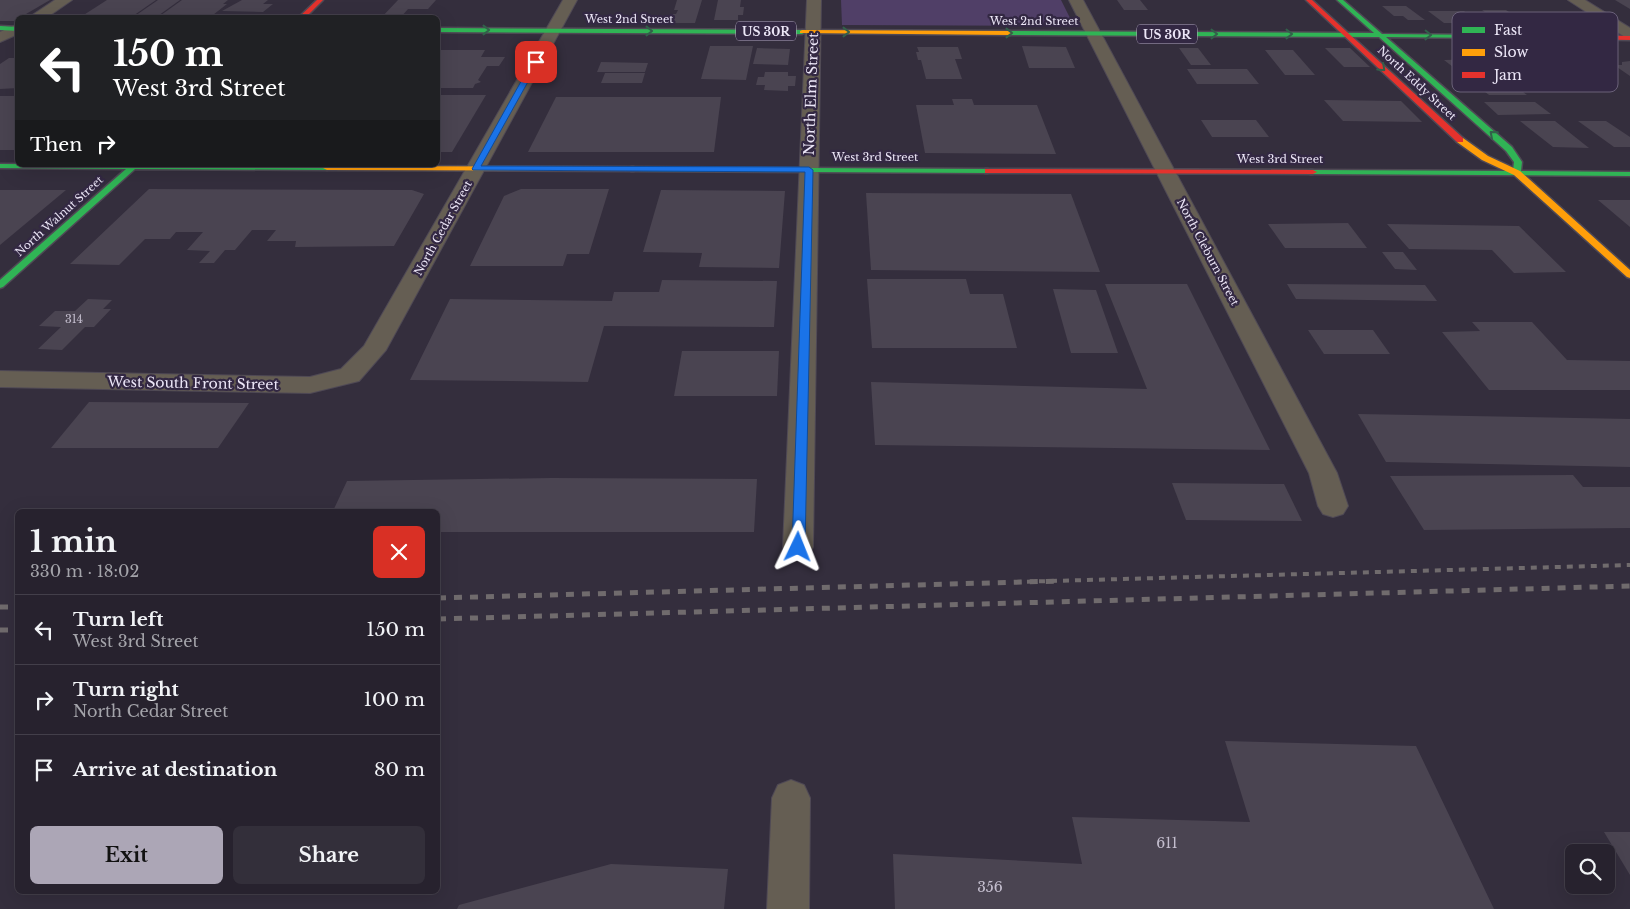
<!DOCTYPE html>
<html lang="en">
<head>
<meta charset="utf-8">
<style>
	body { margin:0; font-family:"Libre Baskerville",serif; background:#332f3a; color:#f1f3f6; height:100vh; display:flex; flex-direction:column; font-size:19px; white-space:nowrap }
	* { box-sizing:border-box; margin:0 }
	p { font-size:16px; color:#a4a4aa }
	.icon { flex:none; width:28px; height:28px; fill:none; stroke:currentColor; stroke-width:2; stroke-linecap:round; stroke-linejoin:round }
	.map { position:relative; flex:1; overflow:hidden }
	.drawer { position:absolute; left:15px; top:509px; width:425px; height:385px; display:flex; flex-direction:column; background:#27222e; border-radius:8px; box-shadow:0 5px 20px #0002,0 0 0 1px #433f4a }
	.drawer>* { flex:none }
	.guide { position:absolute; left:15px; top:15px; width:425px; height:152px; border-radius:8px; box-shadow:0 5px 20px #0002,0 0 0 1px #433f4a; background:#202124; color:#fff; overflow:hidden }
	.controls { position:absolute; left:1565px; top:844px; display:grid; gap:10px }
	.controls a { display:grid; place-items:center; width:50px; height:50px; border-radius:8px; background:#27222e; box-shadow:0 5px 20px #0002,0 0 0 1px #433f4a; font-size:25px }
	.pin { position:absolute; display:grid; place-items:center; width:42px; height:42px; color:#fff; margin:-21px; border-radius:10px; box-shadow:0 2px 8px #0006 }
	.me { position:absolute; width:55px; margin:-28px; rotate:2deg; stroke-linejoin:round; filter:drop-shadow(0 0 4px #0008) }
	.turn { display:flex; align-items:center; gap:18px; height:105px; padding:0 15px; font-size:22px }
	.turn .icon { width:65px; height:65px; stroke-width:2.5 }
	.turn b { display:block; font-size:35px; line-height:42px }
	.then { display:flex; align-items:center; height:48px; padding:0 15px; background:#0003; gap:10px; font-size:19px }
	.round { display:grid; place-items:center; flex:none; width:52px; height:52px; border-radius:8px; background:#332f3a }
	.overview { display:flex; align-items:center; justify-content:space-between; height:85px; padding:0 15px }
	h1 { font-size:30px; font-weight:800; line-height:38px }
	.cta { display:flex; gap:10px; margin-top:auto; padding:10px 15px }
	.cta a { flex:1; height:58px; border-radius:8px; background:#aca6b6; color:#111; font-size:20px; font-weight:800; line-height:58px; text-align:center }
	.cta a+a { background:#332f3a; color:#f1f3f6 }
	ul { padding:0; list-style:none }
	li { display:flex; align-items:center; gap:15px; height:70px; padding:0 15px; border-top:1px solid #433f4a }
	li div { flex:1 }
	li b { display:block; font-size:19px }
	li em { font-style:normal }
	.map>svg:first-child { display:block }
</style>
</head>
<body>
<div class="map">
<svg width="1630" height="909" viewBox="0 0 1630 909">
	<rect width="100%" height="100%" fill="#342e3d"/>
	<!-- green -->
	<polygon fill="#503f67" points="841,0 1061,0 1074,26 842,25"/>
	<!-- building -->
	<g fill="#4a4451">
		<polygon points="0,0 50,0 14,21 0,21"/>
		<polygon points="107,0 156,0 130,18 79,18"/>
		<polygon points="158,0 180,0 155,18 132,18"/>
		<polygon points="182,0 228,0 223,4 227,4 209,18 157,18"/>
		<polygon points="242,0 268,0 263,4 273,4 263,12 222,11"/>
		<polygon points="398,0 436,0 428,9 408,9 400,18 381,18"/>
		<polygon points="677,0 702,0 695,23 673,23 675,17 670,17 671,14 676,14 678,10 674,10"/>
		<polygon points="718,0 741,0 740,7 744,7 743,15 738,15 738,20 714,20"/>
		<polygon points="1117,0 1140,0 1148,10 1124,10"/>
		<polygon points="1615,0 1630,0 1630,9"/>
		<polygon points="1382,6 1406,6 1425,20 1408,20 1403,16 1394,16"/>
		<polygon points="1482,10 1506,10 1521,20 1496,20"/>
		<polygon points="1428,11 1464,11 1480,23 1444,23"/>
		<polygon points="710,46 753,46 746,80 701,79"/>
		<polygon points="1022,46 1066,47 1075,68 1029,68"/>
		<polygon points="917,47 958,47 962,59 955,59 962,79 926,79 921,60 918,60 916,52 919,52"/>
		<polygon points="757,48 790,49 788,65 753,64"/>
		<polygon points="1179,48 1198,48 1211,65 1191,65"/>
		<polygon points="1325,48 1350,48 1370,67 1344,67"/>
		<polygon points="438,50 485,50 481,57 505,57 499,66 487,66 478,80 481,82 475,84 473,88 438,88"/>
		<polygon points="1265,50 1293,50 1315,75 1285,75"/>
		<polygon points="9,58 18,58 18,88 0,89 0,64"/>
		<polygon points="1480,59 1527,95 1489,95 1444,60"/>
		<polygon points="1630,61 1630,76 1614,65 1622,65 1622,62"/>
		<polygon points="601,62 648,63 645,72 597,72"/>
		<polygon points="1187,69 1247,69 1259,84 1197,84"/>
		<polygon points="765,72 788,72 788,76 796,76 795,86 788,86 788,91 764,90 765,85 756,85 758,77 764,77"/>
		<polygon points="605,73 645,73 642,83 601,83"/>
		<polygon points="438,95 486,95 452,152 438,152"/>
		<rect x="0" y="96" width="18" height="54"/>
		<polygon points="556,97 721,97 714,152 528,152"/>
		<polygon points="952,99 972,99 974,105 1037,105 1056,154 925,153 916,105 954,105"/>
		<polygon points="1324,100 1401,101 1422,122 1343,121"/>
		<polygon points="1484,102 1535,102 1551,114 1498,115"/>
		<polygon points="1201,120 1256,120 1269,137 1212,137"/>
		<polygon points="1520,121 1555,121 1589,148 1553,147"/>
		<polygon points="1578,121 1606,121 1630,137 1630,147 1614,147"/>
		<polygon points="149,189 412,190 424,194 394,246 295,247 296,241 267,241 276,230 252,230 235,250 225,250 214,263 199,263 210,251 187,250 203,232 176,232 170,239 145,239 119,265 70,264"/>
		<polygon points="521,189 609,189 589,254 567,254 563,266 470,266 504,196"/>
		<polygon points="0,190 66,190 0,245"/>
		<polygon points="661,190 785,191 779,268 699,267 702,253 643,252"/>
		<polygon points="866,193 1071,194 1100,272 871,270"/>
		<polygon points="1598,200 1630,200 1630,227"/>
		<polygon points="1348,223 1367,248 1285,248 1268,224"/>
		<polygon points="1387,224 1519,226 1566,272 1514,273 1492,250 1409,249"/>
		<polygon points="1382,252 1403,252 1417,270 1395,269"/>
		<polygon points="867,279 966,279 970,294 1003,294 1017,348 872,348"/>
		<polygon points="662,280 777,281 774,327 604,326 588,382 410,380 450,299 612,301 614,292 659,292"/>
		<polygon points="1105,284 1187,284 1270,450 875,445 871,382 1147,389"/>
		<polygon points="1287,284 1425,285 1437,301 1296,299"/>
		<polygon points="1053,289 1096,290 1118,353 1071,353"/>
		<polygon points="88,299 112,300 103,309 111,309 94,327 85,327 62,350 38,349 61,327 39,326 55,311 75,311"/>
		<polygon points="1472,322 1532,322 1567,360 1630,361 1630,390 1489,390 1442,332 1480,331"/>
		<polygon points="1308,330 1373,330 1390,354 1324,354"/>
		<polygon points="682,351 779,351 777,396 674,396"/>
		<polygon points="89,402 249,403 218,448 51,448"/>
		<polygon points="1358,414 1630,419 1630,467 1386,462"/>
		<polygon points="1573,475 1583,487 1630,487 1630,528 1424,530 1390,476"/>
		<polygon points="552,478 757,479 754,532 438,532 438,511 333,511 347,481"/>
		<polygon points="1172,483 1284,484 1302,521 1186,520"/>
		<polygon points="1225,741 1416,746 1494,909 895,909 893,854 1082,864 1072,817 1250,822"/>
		<polygon points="1604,832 1630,832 1630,875"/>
		<polygon points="611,864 728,869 724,909 457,909 459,905"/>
	</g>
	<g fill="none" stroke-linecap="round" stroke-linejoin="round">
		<!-- street casing -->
		<g stroke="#4f4955" stroke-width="2">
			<g id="street">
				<polygon points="55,0 72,0 46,18 28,18"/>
				<polygon points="563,0 577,0 386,350 359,381 310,393 0,387 0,371 310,377 341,369 364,346"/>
				<polygon points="807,0 821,0 813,547 809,555 798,559 787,555 783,547"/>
				<polygon points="1069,0 1083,0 1337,473 1348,506 1343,514 1333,517 1323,514 1318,506 1309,473"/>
				<polygon points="1568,0 1585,0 1630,28 1630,38 1625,37"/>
				<polygon points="18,24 18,34 0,42 0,32"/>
				<polygon points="791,780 804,785 810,798 809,909 767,909 772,798 778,785"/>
			</g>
		</g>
		<!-- fast casing -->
		<g stroke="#4f4955" stroke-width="3">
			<g id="fast">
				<polygon points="1337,0 1343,0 1382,34 1490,35 1491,36 1488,38 1386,37 1512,147 1522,162 1521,171 1630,172 1630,176 1310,174 1310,170 1313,170 1513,171 1514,162 1506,151 1379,37 1010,35 1007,33 1010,31 1374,33"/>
				<polygon points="0,26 18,27 18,31 0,30"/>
				<polygon points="438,28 802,30 805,32 802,34 438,32"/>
				<polygon points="0,164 327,166 331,168 327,170 135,169 3,287 0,288 0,280 126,169 0,168"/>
				<polygon points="631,167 988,169 992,171 988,173 634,171 631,171"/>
			</g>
		</g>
		<!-- slow casing -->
		<g stroke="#4f4955" stroke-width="3">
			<g id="slow">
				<polygon points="802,30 1010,31 1013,33 1010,35 800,33 800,31"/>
				<polygon points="1457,138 1463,138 1488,156 1520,171 1630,270 1630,278 1627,277 1514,175 1482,160 1457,142"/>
				<polygon points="324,166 634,167 638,169 634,171 327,170 323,168"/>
			</g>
		</g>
		<!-- jam casing -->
		<g stroke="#4f4955" stroke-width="3">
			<g id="jam">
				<polygon points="317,0 323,0 305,18 298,18"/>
				<polygon points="1306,0 1312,0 1463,138 1463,142 1457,142"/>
				<polygon points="1488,34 1630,36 1630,40 1486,37 1485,36"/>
				<polygon points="985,169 1313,170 1317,172 1313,174 988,173 985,173"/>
			</g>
		</g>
		<!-- street -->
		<use href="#street" fill="#655e53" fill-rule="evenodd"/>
		<!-- fast -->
		<use href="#fast" fill="#30b455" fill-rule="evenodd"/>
		<!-- slow -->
		<use href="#slow" fill="#ff9f0a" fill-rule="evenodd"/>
		<!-- jam -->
		<use href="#jam" fill="#e5322d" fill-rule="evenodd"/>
		<!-- rail-far1 -->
		<polyline stroke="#706b6d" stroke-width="4" stroke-dasharray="6 6" stroke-linecap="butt" points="1015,582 1630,565"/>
		<!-- rail -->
		<g stroke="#706b6d" stroke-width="5" stroke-dasharray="8 8" stroke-linecap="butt">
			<polyline points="438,598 1060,581"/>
			<polyline points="0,607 18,607"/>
			<polyline points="438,619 1630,586"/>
			<polyline points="0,630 18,630"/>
		</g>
	</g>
	<!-- one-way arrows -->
	<defs><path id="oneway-chevron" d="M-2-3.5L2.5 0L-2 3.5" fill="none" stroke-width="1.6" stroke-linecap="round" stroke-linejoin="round" transform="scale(1.25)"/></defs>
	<g stroke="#32604a">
		<use href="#oneway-chevron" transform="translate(486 30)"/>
		<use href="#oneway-chevron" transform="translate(649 31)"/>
		<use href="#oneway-chevron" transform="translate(846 32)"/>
		<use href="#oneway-chevron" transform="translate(1009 33)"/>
		<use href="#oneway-chevron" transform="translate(1214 34)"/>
		<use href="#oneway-chevron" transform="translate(1289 34)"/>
		<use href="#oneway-chevron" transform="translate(1428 35) rotate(1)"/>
		<use href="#oneway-chevron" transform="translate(1382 68) rotate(43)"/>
		<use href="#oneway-chevron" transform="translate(1493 134) rotate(-139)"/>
	</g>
	<!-- route -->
	<polygon fill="#1a73e8" stroke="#114b97" points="533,60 539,62 481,166 809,167 813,170 805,547 803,551 794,551 792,547 805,172 473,170 472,169"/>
	<g text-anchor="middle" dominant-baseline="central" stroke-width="4.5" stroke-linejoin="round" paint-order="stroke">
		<!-- far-street labels -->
		<g font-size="11" fill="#ece6f7" stroke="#332843">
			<text x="629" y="19">West 2nd Street</text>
			<text x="1034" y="21">West 2nd Street</text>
			<text transform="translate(1417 83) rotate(43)">North Eddy Street</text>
			<text x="875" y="157">West 3rd Street</text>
			<text x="1280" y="159">West 3rd Street</text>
			<text transform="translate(59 216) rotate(-42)">North Walnut Street</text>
			<text transform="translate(443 228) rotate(-61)">North Cedar Street</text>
			<text transform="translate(1208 252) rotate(62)">North Cleburn Street</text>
		</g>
		<!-- number labels -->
		<g font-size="11" fill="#c4bece">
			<text x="74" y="319">314</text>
		</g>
		<!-- shield labels -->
		<g fill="#332843" stroke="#b4adc1" stroke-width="1">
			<rect x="736" y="21.5" width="60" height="19" rx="4"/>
			<rect x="1137" y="24.5" width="60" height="19" rx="4"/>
		</g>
		<g font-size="12" font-weight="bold" fill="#ece6f7">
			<text x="766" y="31">US 30R</text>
			<text x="1167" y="34">US 30R</text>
		</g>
		<!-- street labels -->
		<g font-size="14" fill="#ece6f7" stroke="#332843">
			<text transform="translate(811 94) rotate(-88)">North Elm Street</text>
			<text transform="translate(193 383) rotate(1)">West South Front Street</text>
		</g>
		<!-- near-number labels -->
		<g font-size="14" fill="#c4bece">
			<text x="1167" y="843">611</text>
			<text x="990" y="887">356</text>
		</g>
	</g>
	<!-- legend -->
	<rect x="1452" y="12" width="166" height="80" rx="8" fill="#332843" stroke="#6a6179" stroke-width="1"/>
	<rect x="1462" y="27" width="23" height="6" fill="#30b455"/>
	<rect x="1462" y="49" width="23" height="7" fill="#ff9f0a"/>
	<rect x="1462" y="72" width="23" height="6" fill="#e5322d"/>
	<g font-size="14" fill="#ece6f7">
		<text x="1494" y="35">Fast</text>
		<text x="1494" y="57">Slow</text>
		<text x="1494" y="80">Jam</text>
	</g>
</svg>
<div class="controls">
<a><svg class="icon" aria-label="search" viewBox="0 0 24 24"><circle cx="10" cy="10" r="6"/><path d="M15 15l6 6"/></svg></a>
</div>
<div class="pin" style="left:536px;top:62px;background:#d93025"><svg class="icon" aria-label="arrive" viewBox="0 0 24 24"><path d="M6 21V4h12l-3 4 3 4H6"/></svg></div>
<svg class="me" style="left:798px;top:547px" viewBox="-20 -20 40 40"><path d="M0-17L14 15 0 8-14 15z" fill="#1a73e8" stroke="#fff" stroke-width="4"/></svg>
<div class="guide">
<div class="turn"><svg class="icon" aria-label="left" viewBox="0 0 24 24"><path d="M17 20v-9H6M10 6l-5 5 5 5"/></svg><div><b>150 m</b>West 3rd Street</div></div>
<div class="then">Then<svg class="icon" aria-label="right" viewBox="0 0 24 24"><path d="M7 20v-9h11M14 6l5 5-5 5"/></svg></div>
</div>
<section class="drawer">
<div class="overview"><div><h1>1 min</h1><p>330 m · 18:02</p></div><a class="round" style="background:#d93025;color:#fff"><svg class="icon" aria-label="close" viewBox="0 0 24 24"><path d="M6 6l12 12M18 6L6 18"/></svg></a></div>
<ul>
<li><svg class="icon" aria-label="left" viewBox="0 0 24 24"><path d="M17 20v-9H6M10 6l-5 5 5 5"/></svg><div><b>Turn left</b><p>West 3rd Street</p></div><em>150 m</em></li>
<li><svg class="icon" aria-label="right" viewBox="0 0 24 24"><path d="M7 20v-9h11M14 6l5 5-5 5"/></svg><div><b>Turn right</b><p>North Cedar Street</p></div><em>100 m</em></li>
<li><svg class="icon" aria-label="arrive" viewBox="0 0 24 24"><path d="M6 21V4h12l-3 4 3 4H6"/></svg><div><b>Arrive at destination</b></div><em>80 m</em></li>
</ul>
<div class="cta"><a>Exit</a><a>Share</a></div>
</section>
</div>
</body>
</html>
